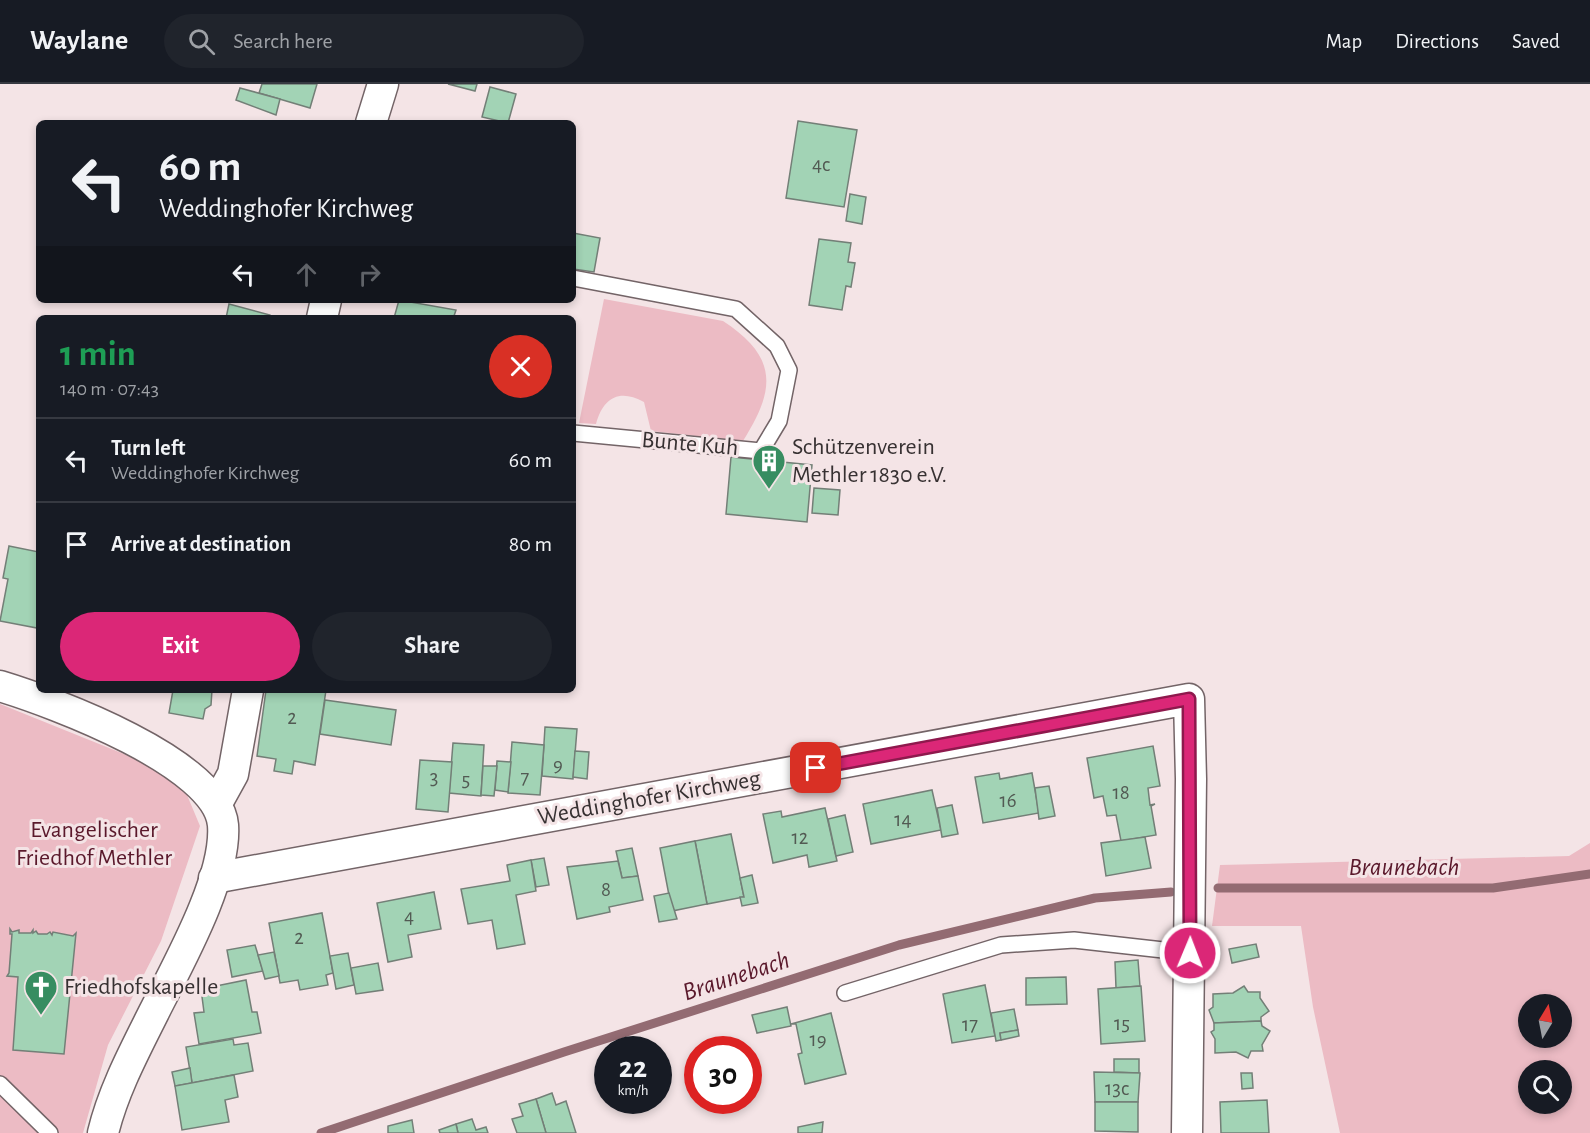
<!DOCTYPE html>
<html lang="en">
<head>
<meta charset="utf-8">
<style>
	body { margin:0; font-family:"Alegreya Sans",sans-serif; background:#20242c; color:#f1f3f6; height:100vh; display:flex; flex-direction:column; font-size:22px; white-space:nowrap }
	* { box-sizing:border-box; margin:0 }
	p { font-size:20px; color:#9ea1a6 }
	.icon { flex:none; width:33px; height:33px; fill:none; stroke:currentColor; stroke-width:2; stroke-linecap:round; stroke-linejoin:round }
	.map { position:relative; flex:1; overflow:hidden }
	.drawer { position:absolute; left:36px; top:231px; width:540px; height:378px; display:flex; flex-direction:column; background:#171b24; border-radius:9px; box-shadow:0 3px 9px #0003 }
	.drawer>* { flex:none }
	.hud { position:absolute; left:36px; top:36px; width:540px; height:183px; border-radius:9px; box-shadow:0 3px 9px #0003; background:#171b24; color:#f1f3f6; overflow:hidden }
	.needle { width:39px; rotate:10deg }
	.buttons { position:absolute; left:1518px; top:910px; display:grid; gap:12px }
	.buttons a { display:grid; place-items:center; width:54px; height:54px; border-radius:50%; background:#171b24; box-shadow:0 3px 9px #0003; font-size:30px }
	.speed { position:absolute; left:594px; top:952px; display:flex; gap:12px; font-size:30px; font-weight:700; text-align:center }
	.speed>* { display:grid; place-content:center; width:78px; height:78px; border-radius:50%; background:#171b24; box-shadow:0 3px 9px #0003; line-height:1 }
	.speed small { font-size:15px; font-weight:400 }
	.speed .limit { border:9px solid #d22; background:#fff; color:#111 }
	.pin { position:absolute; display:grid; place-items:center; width:51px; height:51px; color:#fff; margin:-26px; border-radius:12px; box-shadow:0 3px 9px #0006 }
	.me { position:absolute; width:66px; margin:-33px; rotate:1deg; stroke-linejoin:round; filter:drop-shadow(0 0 4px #0008) }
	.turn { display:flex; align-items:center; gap:21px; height:126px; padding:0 24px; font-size:27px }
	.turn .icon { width:78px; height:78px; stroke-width:2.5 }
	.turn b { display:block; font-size:42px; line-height:51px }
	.lanes { display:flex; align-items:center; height:57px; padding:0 24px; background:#0003; justify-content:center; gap:30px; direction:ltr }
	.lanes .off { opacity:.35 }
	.round { display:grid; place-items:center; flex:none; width:63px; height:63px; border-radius:32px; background:#20242c }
	.summary { display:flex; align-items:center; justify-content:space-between; height:102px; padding:0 24px }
	h1 { font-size:36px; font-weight:700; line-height:45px; color:#1e9e55 }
	.action { display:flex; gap:12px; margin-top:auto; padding:12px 24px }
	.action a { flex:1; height:69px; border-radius:36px; background:#db2777; color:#fff; font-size:24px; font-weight:700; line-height:69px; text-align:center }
	.action a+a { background:#20242c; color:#f1f3f6 }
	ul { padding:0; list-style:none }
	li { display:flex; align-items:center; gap:18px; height:84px; padding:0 24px; border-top:2px solid #363941 }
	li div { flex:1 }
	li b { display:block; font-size:22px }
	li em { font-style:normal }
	header { display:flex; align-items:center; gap:36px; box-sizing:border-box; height:84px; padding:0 30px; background:#171b24; border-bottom:2px solid #363941 }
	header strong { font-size:28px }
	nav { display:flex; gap:33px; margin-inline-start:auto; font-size:21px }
	.search { width:420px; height:54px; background:#20242c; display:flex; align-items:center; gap:15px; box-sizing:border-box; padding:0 21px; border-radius:33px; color:#9ea1a6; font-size:22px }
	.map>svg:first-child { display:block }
</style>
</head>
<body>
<header>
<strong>Waylane</strong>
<div class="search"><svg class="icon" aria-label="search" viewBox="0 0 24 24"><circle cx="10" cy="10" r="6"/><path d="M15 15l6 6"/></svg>Search here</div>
<nav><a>Map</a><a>Directions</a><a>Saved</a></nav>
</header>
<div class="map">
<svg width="1590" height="1049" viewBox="0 0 1590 1049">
	<rect width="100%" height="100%" fill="#f4e4e6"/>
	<!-- green -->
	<g fill="#ecbbc4" fill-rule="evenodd">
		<path d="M604,215L723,237C778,273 776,305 743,357L651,347L644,318C619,304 603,314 596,340L579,339Z"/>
		<polygon points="0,620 124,670 182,699 200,742 161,857 108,961 83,1049 0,1049"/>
		<path d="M1590,759V1049H1340L1313,923L1301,842H1212L1220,781L1569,772ZM1528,921H1562V954H1528ZM1528,987H1562V1020H1528Z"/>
	</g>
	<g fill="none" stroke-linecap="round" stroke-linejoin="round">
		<!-- stream -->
		<g stroke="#936b72" stroke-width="9">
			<polyline points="1218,804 1493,804 1590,790"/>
			<polyline points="321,1049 564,968 899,861 1095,814 1171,808"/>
		</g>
	</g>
	<!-- building -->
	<g fill="#a2d3b5" stroke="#737f77" stroke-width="1.5">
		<polygon points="262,0 317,0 310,24 259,9"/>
		<polygon points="448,0 477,0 475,7"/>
		<polygon points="490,3 516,10 508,39 482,33"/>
		<polygon points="240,4 280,15 276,31 236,16"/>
		<polygon points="798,37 857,46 844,123 786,114"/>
		<polygon points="850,110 866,113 862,140 846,137"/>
		<polygon points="573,149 600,154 594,188 573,185"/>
		<polygon points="819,155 851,159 848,178 855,179 851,203 846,202 842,226 809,221"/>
		<polygon points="399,216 456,226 454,232 469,234 394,234"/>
		<polygon points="229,220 270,231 270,234 226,234"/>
		<polygon points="731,373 812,381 807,438 726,430"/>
		<polygon points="814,404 840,406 838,431 812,429"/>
		<polygon points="9,462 39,468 37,544 0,537 8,495 3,494"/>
		<polygon points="173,606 212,606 211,621 205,625 203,635 169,629"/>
		<polygon points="266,606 326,606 315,681 294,677 292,690 274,687 276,675 257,672"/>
		<polygon points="325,616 396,626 391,661 320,650"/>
		<polygon points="545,643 577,645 573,695 542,692"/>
		<polygon points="512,658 544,661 540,711 508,709"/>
		<polygon points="453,659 484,661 481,712 449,709"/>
		<polygon points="1153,662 1160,702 1148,704 1150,721 1155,720 1151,722 1156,751 1121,757 1116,731 1107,732 1103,712 1094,714 1087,674"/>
		<polygon points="575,667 589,668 587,695 573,693"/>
		<polygon points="420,676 452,678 448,728 416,725"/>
		<polygon points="497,677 511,678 508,708 495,706"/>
		<polygon points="483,682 497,682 494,712 481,711"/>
		<polygon points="999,689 1000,695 1032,689 1039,729 983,739 975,693"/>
		<polygon points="1049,702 1055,732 1039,735 1035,704"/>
		<polygon points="932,706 941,746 871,760 863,720"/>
		<polygon points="952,721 958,750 942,753 937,724"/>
		<polygon points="825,724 837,777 809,783 807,771 773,779 763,730 781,727 782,733"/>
		<polygon points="845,731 853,768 836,772 828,735"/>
		<polygon points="731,750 744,813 707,820 695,757"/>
		<polygon points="1145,753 1151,784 1106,792 1101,759"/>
		<polygon points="695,757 707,820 672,827 660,764"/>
		<polygon points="632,764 638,792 622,794 616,767"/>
		<polygon points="544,774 549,801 536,803 531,776"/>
		<polygon points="531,776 536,807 516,811 525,860 497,865 492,836 468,840 461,805 510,797 507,781"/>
		<polygon points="618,777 622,794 638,792 643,816 609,823 610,828 577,835 567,783"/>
		<polygon points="752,791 758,819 742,822 740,813 744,813 740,794"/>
		<polygon points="434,808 441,845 408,851 412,873 388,878 377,819"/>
		<polygon points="669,809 677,835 659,838 654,812"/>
		<polygon points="322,829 333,889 326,891 328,901 300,906 298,896 280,899 269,839"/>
		<polygon points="10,845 12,848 19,846 19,849 31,849 33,846 33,849 36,847 38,850 47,850 50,848 52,851 53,848 73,852 76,849 64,970 13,966 18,893 7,892 9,889 12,850 10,850"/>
		<polygon points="1256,860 1259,873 1232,879 1229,865"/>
		<polygon points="255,861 263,887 232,893 227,866"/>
		<polygon points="274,868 279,892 265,895 258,871"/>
		<polygon points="348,869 354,901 336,905 330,872"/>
		<polygon points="1138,876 1140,902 1116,904 1115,878"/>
		<polygon points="378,879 383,906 356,910 351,884"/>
		<polygon points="1066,893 1067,920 1026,921 1026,894"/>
		<polygon points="246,896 252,928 257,928 261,949 199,960 194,929 204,928 201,905"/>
		<polygon points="985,901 995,952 952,959 943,910"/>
		<polygon points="1141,902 1145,957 1101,960 1098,905"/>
		<polygon points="1244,902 1248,908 1260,908 1260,914 1269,927 1261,933 1261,937 1214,939 1209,926 1213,923 1213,910 1233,909"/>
		<polygon points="787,923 791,942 757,949 752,931"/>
		<polygon points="1014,925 1018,946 1000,949 1001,956 996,957 991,929"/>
		<polygon points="831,929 846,990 805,1000 798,970 802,969 796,940 791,940"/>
		<polygon points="1261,937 1262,942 1270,947 1262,961 1263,967 1251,967 1248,974 1236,968 1215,969 1215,955 1211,948 1214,946 1214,939"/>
		<polygon points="1018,946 1019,952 1001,956 1000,949"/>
		<polygon points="233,955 234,961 248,959 253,987 192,999 186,963"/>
		<polygon points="1114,975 1139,975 1139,989 1114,988"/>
		<polygon points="190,984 192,999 175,1002 172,988"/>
		<polygon points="1094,988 1140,989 1138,1018 1095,1018"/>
		<polygon points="1241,989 1252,989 1253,1004 1242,1005"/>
		<polygon points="234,991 238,1013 225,1016 229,1038 182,1046 175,1002"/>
		<polygon points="552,1009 556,1021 566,1017 576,1049 546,1049 536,1015"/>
		<polygon points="536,1015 546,1049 517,1049 512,1035 523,1032 519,1020"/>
		<polygon points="1267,1016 1269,1049 1221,1049 1220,1018"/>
		<polygon points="1095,1018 1138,1018 1138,1048 1095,1047"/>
		<polygon points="472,1035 476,1046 486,1043 488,1049 458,1049 456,1040"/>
		<polygon points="412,1036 414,1049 388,1049 388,1042"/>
		<polygon points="823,1038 822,1049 798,1049 798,1043"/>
		<polygon points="456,1040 458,1049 440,1049 439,1046"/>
	</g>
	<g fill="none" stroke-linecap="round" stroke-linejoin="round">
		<!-- service casing -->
		<g stroke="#736467" stroke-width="18">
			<g id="service">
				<polyline points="573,194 736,225 777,262 789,286 779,337 761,367 573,349"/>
				<polyline points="845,909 1001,861 1074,856 1190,869"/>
				<polyline points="0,1000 50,1049"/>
			</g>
		</g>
		<!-- minor casing -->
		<g stroke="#736467" stroke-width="33">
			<g id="minor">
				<polyline points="371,39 383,0"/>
				<polyline points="322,234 326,216"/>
				<path d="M0,602C53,618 218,679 223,741C227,794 178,880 154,928C135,966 113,1007 103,1049"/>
				<polyline points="217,719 233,690 248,606"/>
				<polyline points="214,794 1189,615 1191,695 1187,1049"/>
			</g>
		</g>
		<!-- service -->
		<use href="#service" stroke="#fff" stroke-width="15"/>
		<!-- minor -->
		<use href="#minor" stroke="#fff" stroke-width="30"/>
	</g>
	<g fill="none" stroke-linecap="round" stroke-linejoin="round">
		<!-- route casing -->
		<g stroke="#8e194d" stroke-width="15">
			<polyline id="route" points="816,684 1189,615 1190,869"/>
		</g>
		<!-- route -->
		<use href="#route" stroke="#db2777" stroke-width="10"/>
	</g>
	<!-- icons -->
	<defs>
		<g id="building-pin" transform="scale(1.725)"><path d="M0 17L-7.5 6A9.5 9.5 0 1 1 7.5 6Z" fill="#378d61" stroke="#f4e4e6"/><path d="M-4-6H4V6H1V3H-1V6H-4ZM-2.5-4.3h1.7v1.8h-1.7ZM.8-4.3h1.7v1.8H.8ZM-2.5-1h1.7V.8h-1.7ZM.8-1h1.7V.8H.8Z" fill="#fff"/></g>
		<g id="church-pin" transform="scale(1.725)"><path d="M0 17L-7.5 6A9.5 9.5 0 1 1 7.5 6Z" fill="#378d61" stroke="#f4e4e6"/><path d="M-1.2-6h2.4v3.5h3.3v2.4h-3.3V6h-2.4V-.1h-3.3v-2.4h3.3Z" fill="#fff"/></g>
	</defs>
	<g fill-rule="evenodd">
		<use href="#building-pin" x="769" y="377"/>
		<use href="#church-pin" x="41" y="903"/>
	</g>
	<g text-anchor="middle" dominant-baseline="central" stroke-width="6" stroke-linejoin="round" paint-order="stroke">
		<!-- number labels -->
		<g font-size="21" fill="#525a53">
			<text x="821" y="80">4c</text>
			<text x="292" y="633">2</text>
			<text x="558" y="680">9</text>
			<text x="434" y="693">3</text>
			<text x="525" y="693">7</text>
			<text x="466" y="695">5</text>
			<text x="1121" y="708">18</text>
			<text x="1008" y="716">16</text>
			<text x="903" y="735">14</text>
			<text x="800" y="753">12</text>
			<text x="606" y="805">8</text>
			<text x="409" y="832">4</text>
			<text x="299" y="853">2</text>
			<text x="1122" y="939">15</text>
			<text x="970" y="940">17</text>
			<text x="818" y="955">19</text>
			<text x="1117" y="1004">13c</text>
		</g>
		<!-- street labels -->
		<g font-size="24" fill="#373132" stroke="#f4e4e6">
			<text transform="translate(690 360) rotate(5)">Bunte Kuh</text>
			<text transform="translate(649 714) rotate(-10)">Weddinghofer Kirchweg</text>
		</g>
		<!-- poi labels -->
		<g font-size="24" fill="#373132" stroke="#f4e4e6" text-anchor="start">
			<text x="792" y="363">Schützenverein<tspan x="792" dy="28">Methler 1830 e.V.</tspan></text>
			<text x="64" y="903">Friedhofskapelle</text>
		</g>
		<!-- park labels -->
		<g font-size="24" fill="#5a182b" stroke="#f4e4e6">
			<text x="94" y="746">Evangelischer<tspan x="94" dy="28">Friedhof Methler</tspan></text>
		</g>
		<!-- water labels -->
		<g font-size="26" font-style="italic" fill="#5a182b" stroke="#f4e4e6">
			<text x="1404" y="783">Braunebach</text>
			<text transform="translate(736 892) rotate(-18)">Braunebach</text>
		</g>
	</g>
</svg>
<div class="buttons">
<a><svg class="needle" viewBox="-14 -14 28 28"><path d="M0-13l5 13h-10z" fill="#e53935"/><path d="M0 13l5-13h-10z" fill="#9ea1a6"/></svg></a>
<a><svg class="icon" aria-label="search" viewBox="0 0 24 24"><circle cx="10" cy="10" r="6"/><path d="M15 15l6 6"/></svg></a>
</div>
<div class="speed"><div>22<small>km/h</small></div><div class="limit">30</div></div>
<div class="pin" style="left:816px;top:684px;background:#d93025"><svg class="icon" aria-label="arrive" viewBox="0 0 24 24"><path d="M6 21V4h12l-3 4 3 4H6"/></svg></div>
<svg class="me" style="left:1190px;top:869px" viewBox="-20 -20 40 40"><circle r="17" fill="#db2777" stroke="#fff" stroke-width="3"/><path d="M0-11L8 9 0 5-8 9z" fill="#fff"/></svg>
<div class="hud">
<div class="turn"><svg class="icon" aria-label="left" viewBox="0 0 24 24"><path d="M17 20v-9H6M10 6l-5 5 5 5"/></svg><div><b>60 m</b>Weddinghofer Kirchweg</div></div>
<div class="lanes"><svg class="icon" aria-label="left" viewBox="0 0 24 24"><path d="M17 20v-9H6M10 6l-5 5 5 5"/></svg><svg class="icon off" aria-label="ahead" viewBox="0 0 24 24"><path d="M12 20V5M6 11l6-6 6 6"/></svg><svg class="icon off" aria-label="right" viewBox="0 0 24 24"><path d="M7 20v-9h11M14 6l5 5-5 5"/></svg></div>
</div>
<section class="drawer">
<div class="summary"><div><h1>1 min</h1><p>140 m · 07:43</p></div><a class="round" style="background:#d93025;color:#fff"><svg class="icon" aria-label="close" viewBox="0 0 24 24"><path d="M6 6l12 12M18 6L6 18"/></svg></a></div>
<ul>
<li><svg class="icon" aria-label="left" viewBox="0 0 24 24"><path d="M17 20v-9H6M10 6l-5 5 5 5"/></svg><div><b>Turn left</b><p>Weddinghofer Kirchweg</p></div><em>60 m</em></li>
<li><svg class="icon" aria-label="arrive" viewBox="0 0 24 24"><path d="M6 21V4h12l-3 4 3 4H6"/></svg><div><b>Arrive at destination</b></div><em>80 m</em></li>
</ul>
<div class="action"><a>Exit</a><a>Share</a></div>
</section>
</div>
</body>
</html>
